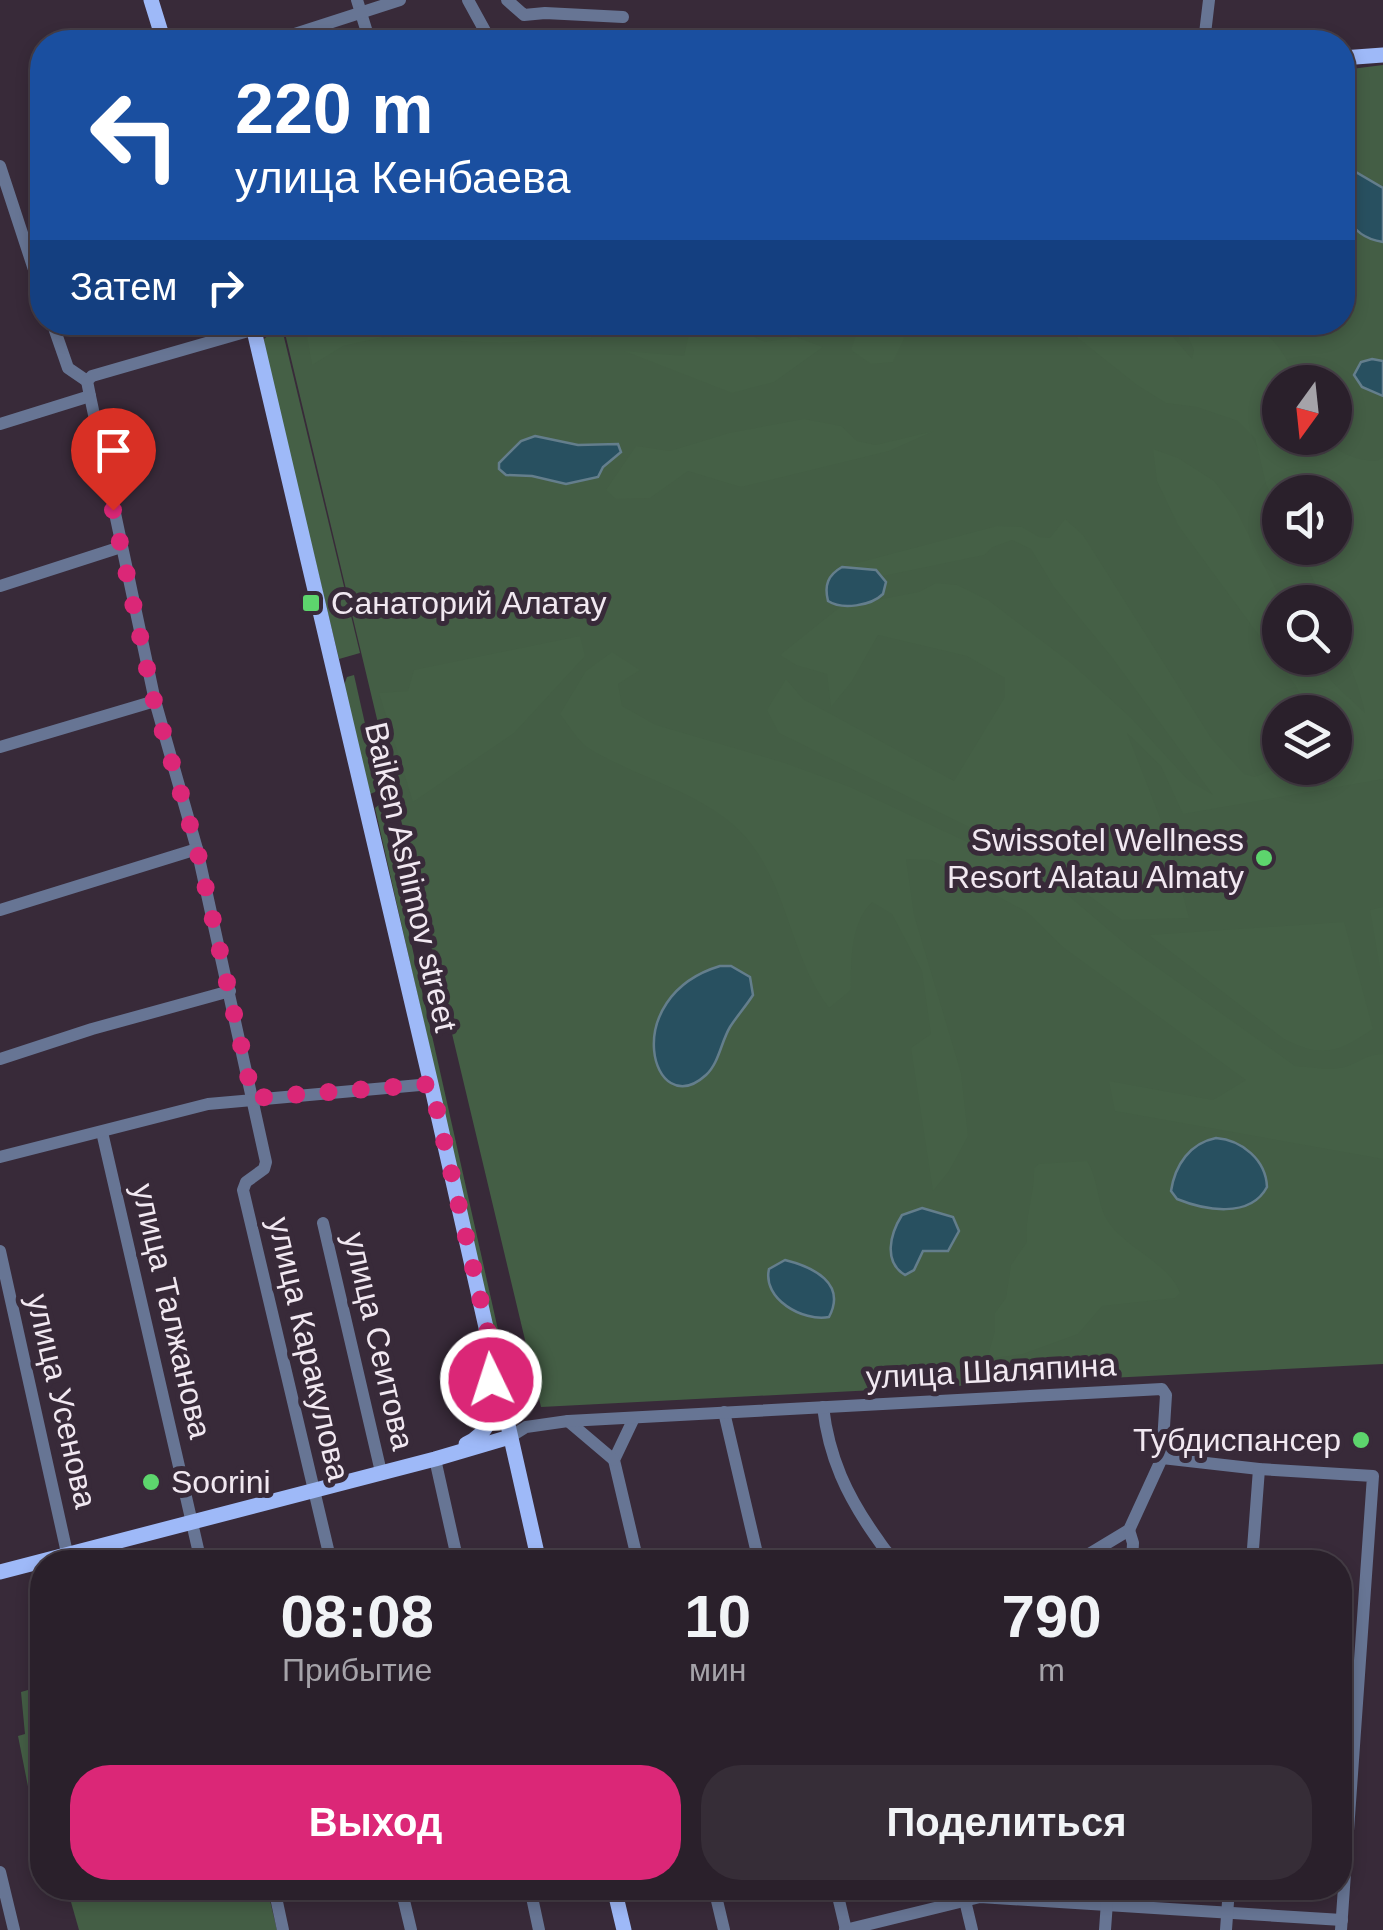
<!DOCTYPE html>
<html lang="ru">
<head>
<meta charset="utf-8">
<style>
	body { margin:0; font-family:Arial,sans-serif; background:#362d37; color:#f1f3f6; height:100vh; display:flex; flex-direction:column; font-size:38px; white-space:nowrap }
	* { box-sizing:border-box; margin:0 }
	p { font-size:32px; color:#a5a3a9 }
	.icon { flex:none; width:55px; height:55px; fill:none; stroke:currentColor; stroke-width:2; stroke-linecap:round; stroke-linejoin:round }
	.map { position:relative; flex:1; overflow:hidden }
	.details { position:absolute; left:30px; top:1550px; width:1322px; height:350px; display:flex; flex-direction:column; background:#2a202b; border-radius:40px; box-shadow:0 5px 15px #0003,0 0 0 2px #463e47 }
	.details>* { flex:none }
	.hud { position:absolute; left:30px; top:30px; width:1325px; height:305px; border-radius:40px; box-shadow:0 5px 15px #0003,0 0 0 2px #463e47; background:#1a4fa0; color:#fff; overflow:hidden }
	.needle { width:65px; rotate:195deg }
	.tools { position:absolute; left:1262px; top:365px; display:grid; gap:20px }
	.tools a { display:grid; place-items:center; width:90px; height:90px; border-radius:50%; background:#2a202b; box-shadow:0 5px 15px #0003,0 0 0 2px #463e47; font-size:50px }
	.pin { position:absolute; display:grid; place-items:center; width:85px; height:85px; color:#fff; margin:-102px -42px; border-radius:50% 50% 50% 0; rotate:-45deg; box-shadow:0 0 10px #0007 }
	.pin .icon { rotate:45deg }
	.me { position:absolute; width:110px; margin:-55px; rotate:356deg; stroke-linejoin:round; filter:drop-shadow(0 0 8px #0008) }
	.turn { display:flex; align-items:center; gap:35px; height:210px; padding:0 40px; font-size:45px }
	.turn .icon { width:130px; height:130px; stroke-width:2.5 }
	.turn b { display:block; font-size:70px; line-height:85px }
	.then { display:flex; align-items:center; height:95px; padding:0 40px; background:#0003; gap:20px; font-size:38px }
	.eta { display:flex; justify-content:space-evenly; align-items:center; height:170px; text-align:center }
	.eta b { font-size:60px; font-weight:700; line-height:70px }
	.button { display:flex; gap:20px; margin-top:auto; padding:20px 40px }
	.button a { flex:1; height:115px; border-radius:40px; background:#db2777; color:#fff; font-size:40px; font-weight:700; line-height:115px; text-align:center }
	.button a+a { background:#362d37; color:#f1f3f6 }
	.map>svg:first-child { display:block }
</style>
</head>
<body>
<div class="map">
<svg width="1383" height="1930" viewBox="0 0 1383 1930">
	<rect width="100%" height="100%" fill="#382a39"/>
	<!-- green -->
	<g fill="#445e45" fill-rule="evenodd">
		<path d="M1383,65V1364L541,1407L284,329L314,322H1342L1343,70ZM1280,382H1335V438H1280ZM1280,492H1335V548H1280ZM1280,602H1335V658H1280ZM1280,712H1335V768H1280Z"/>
		<polygon points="354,675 380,790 370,794 344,685 347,677"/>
		<polygon points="42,1686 42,1832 37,1832 18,1736 25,1734 21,1692"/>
		<polygon points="67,1888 267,1888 277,1930 79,1930"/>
	</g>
	<!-- forest -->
	<g fill="#456046">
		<polygon points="342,322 576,323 592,338 500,343 383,337 343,346 312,365 306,331"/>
		<polygon points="866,322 901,323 904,339 893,362 871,364 851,350 857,332"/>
		<polygon points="700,323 724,323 765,342 796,337 823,347 774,382 732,393 624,351 684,356 691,325"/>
		<path d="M1051,323H1161L1192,359L1194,350L1182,323C1244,323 1271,316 1297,382H1280V438H1326C1339,455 1357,460 1377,461L1383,457V779L1183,814L1161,766L1127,733L1168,838L1189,918L1122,920L1050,867L779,733L767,710L786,679L803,699L954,781L1005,697V678L967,656L878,635L852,681L831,707L827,674L796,665L780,655L840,607L919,592L936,583L957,585L988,600L1071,663L1132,719L1188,780L1213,795L1111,656L1054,587L1031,549L1012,540L993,547L984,555L883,576L869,568L842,567L997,526L1022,527L1039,537L1050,538L1065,519L1083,535L1211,738L1244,774L1255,777L1280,767L1335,768V712H1309L1296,686L1178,525L1157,481L1153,449L1178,458L1214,481L1235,508L1282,602L1280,658H1316L1332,682L1365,713C1358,676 1335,640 1335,602H1324L1298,548H1335V492H1280V512L1266,484L1255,438L1238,421L1197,407L1166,403L1137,385L1064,327Z"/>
		<polygon points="282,329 360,653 339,659 265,352 264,339 271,333"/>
		<polygon points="804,419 841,426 857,441 876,445 934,431 889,451 741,487 688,471 650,498 616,499 606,490 636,446 670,451 729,433"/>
		<polygon points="580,636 585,656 514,733 413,802 379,693 408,691 414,670"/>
		<path d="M612,652L640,670L618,684L622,706L656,725L785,763L850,787L1023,868L1069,896L1130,948L1295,1066C1312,1067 1329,1071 1345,1067C1361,1062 1364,1055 1383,1054V1159L1115,1111L1109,1081L1213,1100L1246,1080L1064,948L1027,912L931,860L906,859L914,915L961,1073L968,1136L949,1171L933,1191L911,1048L931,1034L922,971L892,914L872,902C850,924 851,961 851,990L829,1008C788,954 788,879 739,830C700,792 636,777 590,749C578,742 569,725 560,714L586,671Z"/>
		<polygon points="380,804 516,1410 512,1411 375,808"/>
		<polygon points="1383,907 1383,986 1370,910"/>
		<path d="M1344,922L1373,1029C1338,1052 1324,1059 1284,1039L1149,935Z"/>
		<path d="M1087,1161C1100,1182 1096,1208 1112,1227C1132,1251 1169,1264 1180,1293L1175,1298L1102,1306L1078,1334L1023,1354L987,1359L995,1331V1313L1006,1298L1011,1265L1027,1242C1024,1217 1035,1195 1034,1168L1039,1164Z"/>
	</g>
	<!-- water -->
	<g fill="#285060" stroke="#647e8c" stroke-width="2.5">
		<path d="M1342,170L1354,171L1383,188V242C1343,236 1342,203 1342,170Z"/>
		<polygon points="1372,359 1383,361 1383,396 1362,387 1354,375 1361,362"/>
		<polygon points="535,436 578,445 618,444 621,452 603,467 598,477 566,484 532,476 506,475 499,469 499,463 521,441"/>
		<path d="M842,567L876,570L886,582L883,594C871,606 842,610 828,601C824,585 828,575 842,567Z"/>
		<path d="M720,966H731L750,977L753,995C746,1006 737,1016 730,1027C721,1042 719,1063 706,1075C652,1124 617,997 720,966Z"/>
		<path d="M1216,1138C1242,1140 1266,1160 1267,1187C1250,1219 1204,1210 1177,1199L1171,1191C1175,1165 1190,1143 1216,1138Z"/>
		<path d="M922,1208L953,1217L959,1231L948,1251H923L914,1270L905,1275C883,1262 890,1234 902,1215Z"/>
		<path d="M785,1260C813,1267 847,1283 829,1317C803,1322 762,1299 769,1269Z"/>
	</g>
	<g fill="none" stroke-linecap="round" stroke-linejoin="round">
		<!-- minor -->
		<g stroke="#677594" stroke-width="12">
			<polyline points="357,0 370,42"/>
			<polyline points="468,0 491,42"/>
			<polyline points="507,0 524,15 545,13 623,17"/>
			<polyline points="270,42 400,0"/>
			<polyline points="1204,42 1209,0"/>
			<polyline points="0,166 42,294"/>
			<polyline points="52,322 68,368 87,381"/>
			<polyline points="90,396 155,701 197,849 266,1162 264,1169 246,1182 243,1190 331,1562"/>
			<polyline points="0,424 90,396 87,381 92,376 255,329"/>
			<polyline points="0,586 121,547"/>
			<polyline points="0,747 155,701"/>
			<polyline points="0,910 197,849"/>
			<polyline points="0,1059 92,1029 230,991"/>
			<polyline points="102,1132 201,1562"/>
			<polyline points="0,1157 208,1104 431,1084"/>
			<polyline points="323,1223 381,1472"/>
			<polyline points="0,1251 69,1562"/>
			<path d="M823,1407C829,1458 847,1496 876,1537C886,1551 888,1557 904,1562"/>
			<polyline points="724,1412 759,1562"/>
			<polyline points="634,1418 614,1460 638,1562"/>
			<polyline points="568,1421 614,1460"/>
			<polyline points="510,1437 526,1427 568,1421 1162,1389 1166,1395 1162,1458 1129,1530 1076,1562"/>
			<polyline points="1162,1458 1259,1469 1373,1476 1341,1930"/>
			<polyline points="435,1459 458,1562"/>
			<polyline points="1129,1530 1133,1543 1132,1562"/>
			<polyline points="1252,1562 1259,1469"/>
			<polyline points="0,1872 14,1930"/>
			<polyline points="274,1888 283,1930"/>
			<polyline points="401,1888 411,1930"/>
			<polyline points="530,1888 539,1930"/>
			<polyline points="714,1888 724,1930"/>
			<polyline points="836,1888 846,1930"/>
			<polyline points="962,1888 972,1930"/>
			<polyline points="845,1930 980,1897 1342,1920"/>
			<polyline points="1105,1930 1108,1888"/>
			<polyline points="1226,1930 1229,1888"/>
		</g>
		<!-- major -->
		<g stroke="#9eb9f8" stroke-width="15">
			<polyline points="151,0 164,42"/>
			<polyline points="1342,58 1383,55"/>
			<polyline points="252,322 431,1084 539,1562"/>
			<polyline points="255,329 274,322"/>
			<path d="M466,1444C498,1429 490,1405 491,1374"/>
			<polyline points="0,1572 435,1459 510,1437"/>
			<polyline points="614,1888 624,1930"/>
		</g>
	</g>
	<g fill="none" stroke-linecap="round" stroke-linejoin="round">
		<!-- route -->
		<polyline stroke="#db2777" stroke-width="18" stroke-dasharray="0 32.4" points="113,510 154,701 197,849 253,1098 431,1084 492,1350 491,1380"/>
	</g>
	<!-- markers -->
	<g fill="#5dd56d" stroke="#382a39" stroke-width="4">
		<rect x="301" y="593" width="20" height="20" rx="5"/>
		<circle cx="1264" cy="858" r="10"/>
		<circle cx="1361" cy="1440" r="10"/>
		<circle cx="151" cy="1482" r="10"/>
	</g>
	<g text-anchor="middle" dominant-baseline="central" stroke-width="10" stroke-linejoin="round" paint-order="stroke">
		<!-- poi labels -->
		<g font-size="32" fill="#f1e8f1" stroke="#382a39" text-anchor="start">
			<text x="331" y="603">Санаторий Алатау</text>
			<text x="1244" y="840" text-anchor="end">Swissotel Wellness<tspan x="1244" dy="37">Resort Alatau Almaty</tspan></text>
			<text x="1341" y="1440" text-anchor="end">Тубдиспансер</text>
			<text x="171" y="1482">Soorini</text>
		</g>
		<!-- street labels -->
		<g font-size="32" fill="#f1e8f1" stroke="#382a39">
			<text transform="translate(411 877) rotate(77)">Baiken Ashimov street</text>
			<text transform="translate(172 1311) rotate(77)">улица Талжанова</text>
			<text transform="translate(379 1341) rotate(77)">улица Сеитова</text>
			<text transform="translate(309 1349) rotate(77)">улица Каракулова</text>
			<text transform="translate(991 1371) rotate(-3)">улица Шаляпина</text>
			<text transform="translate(62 1401) rotate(77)">улица Усенова</text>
		</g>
	</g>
</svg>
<div class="tools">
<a><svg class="needle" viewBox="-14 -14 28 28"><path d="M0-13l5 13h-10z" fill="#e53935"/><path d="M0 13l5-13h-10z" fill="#a5a3a9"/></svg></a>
<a><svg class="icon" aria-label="sound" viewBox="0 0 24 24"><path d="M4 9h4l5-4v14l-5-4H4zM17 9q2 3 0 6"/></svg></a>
<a><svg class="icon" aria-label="search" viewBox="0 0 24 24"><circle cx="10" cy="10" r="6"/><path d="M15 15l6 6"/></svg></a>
<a><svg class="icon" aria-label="layers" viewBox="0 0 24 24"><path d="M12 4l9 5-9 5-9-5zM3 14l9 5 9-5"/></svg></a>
</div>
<div class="pin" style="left:113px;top:510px;background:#d93025"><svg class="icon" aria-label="arrive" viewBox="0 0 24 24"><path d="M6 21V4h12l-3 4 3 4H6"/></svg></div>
<svg class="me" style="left:491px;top:1380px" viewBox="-20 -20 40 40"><circle r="17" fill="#db2777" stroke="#fff" stroke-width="3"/><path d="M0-11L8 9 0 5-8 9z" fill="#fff"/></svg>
<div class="hud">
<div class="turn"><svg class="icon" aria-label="left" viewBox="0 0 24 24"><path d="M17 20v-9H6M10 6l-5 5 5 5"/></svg><div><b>220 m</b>улица Кенбаева</div></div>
<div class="then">Затем<svg class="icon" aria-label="right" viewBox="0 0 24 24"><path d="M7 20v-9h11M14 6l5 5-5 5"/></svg></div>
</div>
<section class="details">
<div class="eta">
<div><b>08:08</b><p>Прибытие</p></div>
<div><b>10</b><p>мин</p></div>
<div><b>790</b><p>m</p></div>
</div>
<div class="button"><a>Выход</a><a>Поделиться</a></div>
</section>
</div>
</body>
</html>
